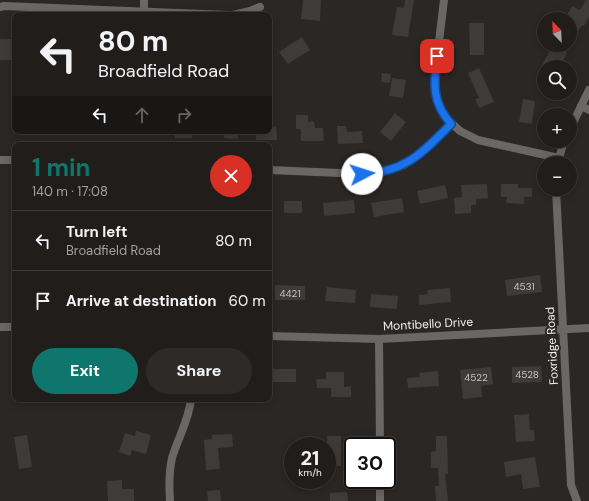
<!DOCTYPE html>
<html lang="en">
<head>
<meta charset="utf-8">
<style>
	body { margin:0; font-family:"DM Sans",sans-serif; background:#2d2a28; color:#f1f3f6; height:100vh; display:flex; flex-direction:column; font-size:15px; white-space:nowrap }
	* { box-sizing:border-box; margin:0 }
	p { font-size:13px; color:#a2a2a3 }
	.icon { flex:none; width:22px; height:22px; fill:none; stroke:currentColor; stroke-width:2; stroke-linecap:round; stroke-linejoin:round }
	.map { position:relative; flex:1; overflow:hidden }
	.sheet { position:absolute; left:12px; top:142px; width:260px; height:260px; display:flex; flex-direction:column; background:#201d1b; border-radius:8px; box-shadow:0 2px 10px #0003,0 0 0 1px #3d3b3a }
	.sheet>* { flex:none }
	.hud { position:absolute; left:12px; top:12px; width:260px; height:122px; border-radius:8px; box-shadow:0 2px 10px #0003,0 0 0 1px #3d3b3a; background:#201d1b; color:#f1f3f6; overflow:hidden }
	.needle { width:26px; rotate:337deg }
	.buttons { position:absolute; left:537px; top:12px; display:grid; gap:8px }
	.buttons a { display:grid; place-items:center; width:40px; height:40px; border-radius:50%; background:#201d1b; box-shadow:0 2px 10px #0003,0 0 0 1px #3d3b3a; font-size:20px }
	.speed { position:absolute; left:284px; top:437px; display:flex; gap:8px; font-size:20px; font-weight:700; text-align:center }
	.speed>* { display:grid; place-content:center; width:52px; height:52px; border-radius:50%; background:#201d1b; box-shadow:0 2px 10px #0003,0 0 0 1px #3d3b3a; line-height:1 }
	.speed small { font-size:10px; font-weight:400 }
	.speed .limit { border:2px solid #111; border-radius:6px; background:#fff; color:#111 }
	.pin { position:absolute; display:grid; place-items:center; width:34px; height:34px; color:#fff; margin:-17px; border-radius:8px; box-shadow:0 2px 6px #0006 }
	.me { position:absolute; width:44px; margin:-22px; rotate:85deg; stroke-linejoin:round; filter:drop-shadow(0 0 3px #0008) }
	.turn { display:flex; align-items:center; gap:14px; height:84px; padding:0 20px; font-size:18px }
	.turn .icon { width:52px; height:52px; stroke-width:2.5 }
	.turn b { display:block; font-size:28px; line-height:34px }
	.lanes { display:flex; align-items:center; height:38px; padding:0 20px; background:#0003; justify-content:center; gap:20px; direction:ltr }
	.lanes .off { opacity:.35 }
	.round { display:grid; place-items:center; flex:none; width:42px; height:42px; border-radius:21px; background:#2d2a28 }
	.head { display:flex; align-items:center; justify-content:space-between; height:68px; padding:0 20px }
	h1 { font-size:24px; font-weight:700; line-height:30px; color:#0f766e }
	.button { display:flex; gap:8px; margin-top:auto; padding:8px 20px }
	.button a { flex:1; height:46px; border-radius:24px; background:#0f766e; color:#fff; font-size:16px; font-weight:700; line-height:46px; text-align:center }
	.button a+a { background:#2d2a28; color:#f1f3f6 }
	ul { padding:0; list-style:none }
	li { display:flex; align-items:center; gap:12px; height:60px; padding:0 20px; border-top:1px solid #3d3b3a }
	li div { flex:1 }
	li b { display:block; font-size:15px }
	li em { font-style:normal }
	.map>svg:first-child { display:block }
</style>
</head>
<body>
<div class="map">
<svg width="589" height="501" viewBox="0 0 589 501">
	<rect width="100%" height="100%" fill="#2a2724"/>
	<!-- building -->
	<g fill="#3e3b38">
		<polygon points="303,0 321,0 320,21 301,19"/>
		<polygon points="405,0 414,0 408,37 392,35 397,7 404,8"/>
		<polygon points="586,0 589,0 589,17 584,26 582,25 578,31 570,27 570,19 566,17 572,6 580,10"/>
		<polygon points="469,23 484,23 484,55 470,55"/>
		<polygon points="302,37 310,50 288,64 279,52"/>
		<rect x="0" y="39" width="15" height="21"/>
		<polygon points="553,45 564,45 569,48 560,67 541,67"/>
		<polygon points="479,68 494,102 479,108 475,99 479,98 468,73"/>
		<polygon points="382,73 391,74 390,83 381,82"/>
		<polygon points="392,78 406,80 403,98 389,96"/>
		<polygon points="523,99 535,101 532,124 519,122"/>
		<polygon points="395,113 406,122 391,141 380,132"/>
		<polygon points="296,115 308,115 308,122 314,121 315,128 323,128 324,141 301,141 301,129 296,129"/>
		<polygon points="337,126 346,126 347,132 362,131 363,143 338,144"/>
		<polygon points="276,127 277,140 256,140 256,131 269,131 269,128"/>
		<rect x="175" y="131" width="17" height="7"/>
		<polygon points="224,131 238,131 238,139 224,138"/>
		<polygon points="487,184 488,198 476,199 476,205 471,205 471,213 455,214 454,198 462,197 461,185"/>
		<polygon points="501,184 518,184 518,188 532,188 532,197 524,197 524,204 506,203 507,197 501,197"/>
		<polygon points="445,185 448,198 420,204 417,191"/>
		<polygon points="402,198 404,212 374,217 371,203"/>
		<polygon points="354,200 355,213 324,216 323,203"/>
		<rect x="284" y="201" width="18" height="12"/>
		<polygon points="540,275 542,292 507,296 505,280"/>
		<polygon points="275,285 305,286 305,300 275,300"/>
		<polygon points="327,287 356,290 355,303 325,301"/>
		<polygon points="450,288 451,302 419,305 419,295 428,294 427,290"/>
		<polygon points="371,294 398,296 397,309 370,307"/>
		<polygon points="541,366 542,382 512,383 512,367"/>
		<polygon points="491,367 493,384 481,386 482,397 463,399 460,370"/>
		<rect x="269" y="369" width="27" height="13"/>
		<polygon points="438,371 439,386 408,388 407,378 420,377 419,373"/>
		<polygon points="326,372 344,372 344,387 351,386 351,397 331,397 331,388 317,388 316,379 326,379"/>
		<polygon points="529,414 530,430 534,430 535,441 516,442 514,415"/>
		<polygon points="136,431 151,435 146,454 132,450 130,456 119,452 125,433 135,436"/>
		<polygon points="232,434 233,447 218,448 220,469 206,470 204,440 212,439 212,435"/>
		<polygon points="27,435 32,467 19,469 14,437"/>
		<polygon points="327,436 341,436 341,466 328,466"/>
		<polygon points="436,436 447,436 448,474 445,474 448,501 436,501 435,486 439,486 438,468 431,468 431,452 436,451"/>
		<polygon points="535,457 540,487 523,489 521,474 506,477 504,462"/>
		<polygon points="122,480 122,489 134,489 134,501 108,501 107,481"/>
		<polygon points="220,490 221,501 208,501 207,491"/>
		<polygon points="347,492 348,501 330,501 330,493"/>
	</g>
	<g fill="none" stroke-linecap="round" stroke-linejoin="round">
		<!-- minor -->
		<g stroke="#6b6764" stroke-width="8">
			<polyline points="444,0 434,83 439,105 448,120 460,131 478,140 559,158"/>
			<polyline points="0,7 4,6 228,15"/>
			<polyline points="144,11 144,0"/>
			<polyline points="233,15 250,11 260,7"/>
			<polyline points="581,106 589,110"/>
			<polyline points="570,129 589,90"/>
			<polyline points="0,160 15,160"/>
			<polyline points="558,162 564,141"/>
			<polyline points="269,170 363,174 383,172 404,165 416,157 451,124"/>
			<polyline points="556,189 571,485 577,501"/>
			<polyline points="0,327 15,327"/>
			<polyline points="269,336 379,339 589,328"/>
			<polyline points="379,339 380,446"/>
			<polyline points="380,480 380,501"/>
			<path d="M170,501C169,487 169,472 172,458C178,438 189,420 191,399"/>
		</g>
	</g>
	<g fill="none" stroke-linecap="round" stroke-linejoin="round">
		<!-- route casing -->
		<g stroke="#114b97" stroke-width="10">
			<path id="route" d="M362,174C406,172 422,153 451,124C431,101 434,83 437,56"/>
		</g>
		<!-- route -->
		<use href="#route" stroke="#1a73e8" stroke-width="7"/>
	</g>
	<g text-anchor="middle" dominant-baseline="central" stroke-width="4" stroke-linejoin="round" paint-order="stroke">
		<!-- number labels -->
		<g font-size="10" fill="#c4c1bf">
			<text x="524" y="286">4531</text>
			<text x="290" y="293">4421</text>
			<text x="527" y="374">4528</text>
			<text x="476" y="377">4522</text>
		</g>
		<!-- street labels -->
		<g font-size="12" fill="#f0eeec" stroke="#2a2724">
			<text transform="translate(428 324) rotate(-3)">Montibello Drive</text>
			<text transform="translate(552 346) rotate(-93)">Foxridge Road</text>
		</g>
	</g>
</svg>
<div class="buttons">
<a><svg class="needle" viewBox="-14 -14 28 28"><path d="M0-13l5 13h-10z" fill="#e53935"/><path d="M0 13l5-13h-10z" fill="#a2a2a3"/></svg></a>
<a><svg class="icon" aria-label="search" viewBox="0 0 24 24"><circle cx="10" cy="10" r="6"/><path d="M15 15l6 6"/></svg></a>
<a>+</a>
<a>−</a>
</div>
<div class="speed"><div>21<small>km/h</small></div><div class="limit">30</div></div>
<div class="pin" style="left:437px;top:56px;background:#d93025"><svg class="icon" aria-label="arrive" viewBox="0 0 24 24"><path d="M6 21V4h12l-3 4 3 4H6"/></svg></div>
<svg class="me" style="left:362px;top:174px" viewBox="-20 -20 40 40"><circle r="19" fill="#fff"/><path d="M0-13L10 11 0 6-10 11z" fill="#1a73e8"/></svg>
<div class="hud">
<div class="turn"><svg class="icon" aria-label="left" viewBox="0 0 24 24"><path d="M17 20v-9H6M10 6l-5 5 5 5"/></svg><div><b>80 m</b>Broadfield Road</div></div>
<div class="lanes"><svg class="icon" aria-label="left" viewBox="0 0 24 24"><path d="M17 20v-9H6M10 6l-5 5 5 5"/></svg><svg class="icon off" aria-label="ahead" viewBox="0 0 24 24"><path d="M12 20V5M6 11l6-6 6 6"/></svg><svg class="icon off" aria-label="right" viewBox="0 0 24 24"><path d="M7 20v-9h11M14 6l5 5-5 5"/></svg></div>
</div>
<section class="sheet">
<div class="head"><div><h1>1 min</h1><p>140 m · 17:08</p></div><a class="round" style="background:#d93025;color:#fff"><svg class="icon" aria-label="close" viewBox="0 0 24 24"><path d="M6 6l12 12M18 6L6 18"/></svg></a></div>
<ul>
<li><svg class="icon" aria-label="left" viewBox="0 0 24 24"><path d="M17 20v-9H6M10 6l-5 5 5 5"/></svg><div><b>Turn left</b><p>Broadfield Road</p></div><em>80 m</em></li>
<li><svg class="icon" aria-label="arrive" viewBox="0 0 24 24"><path d="M6 21V4h12l-3 4 3 4H6"/></svg><div><b>Arrive at destination</b></div><em>60 m</em></li>
</ul>
<div class="button"><a>Exit</a><a>Share</a></div>
</section>
</div>
</body>
</html>
